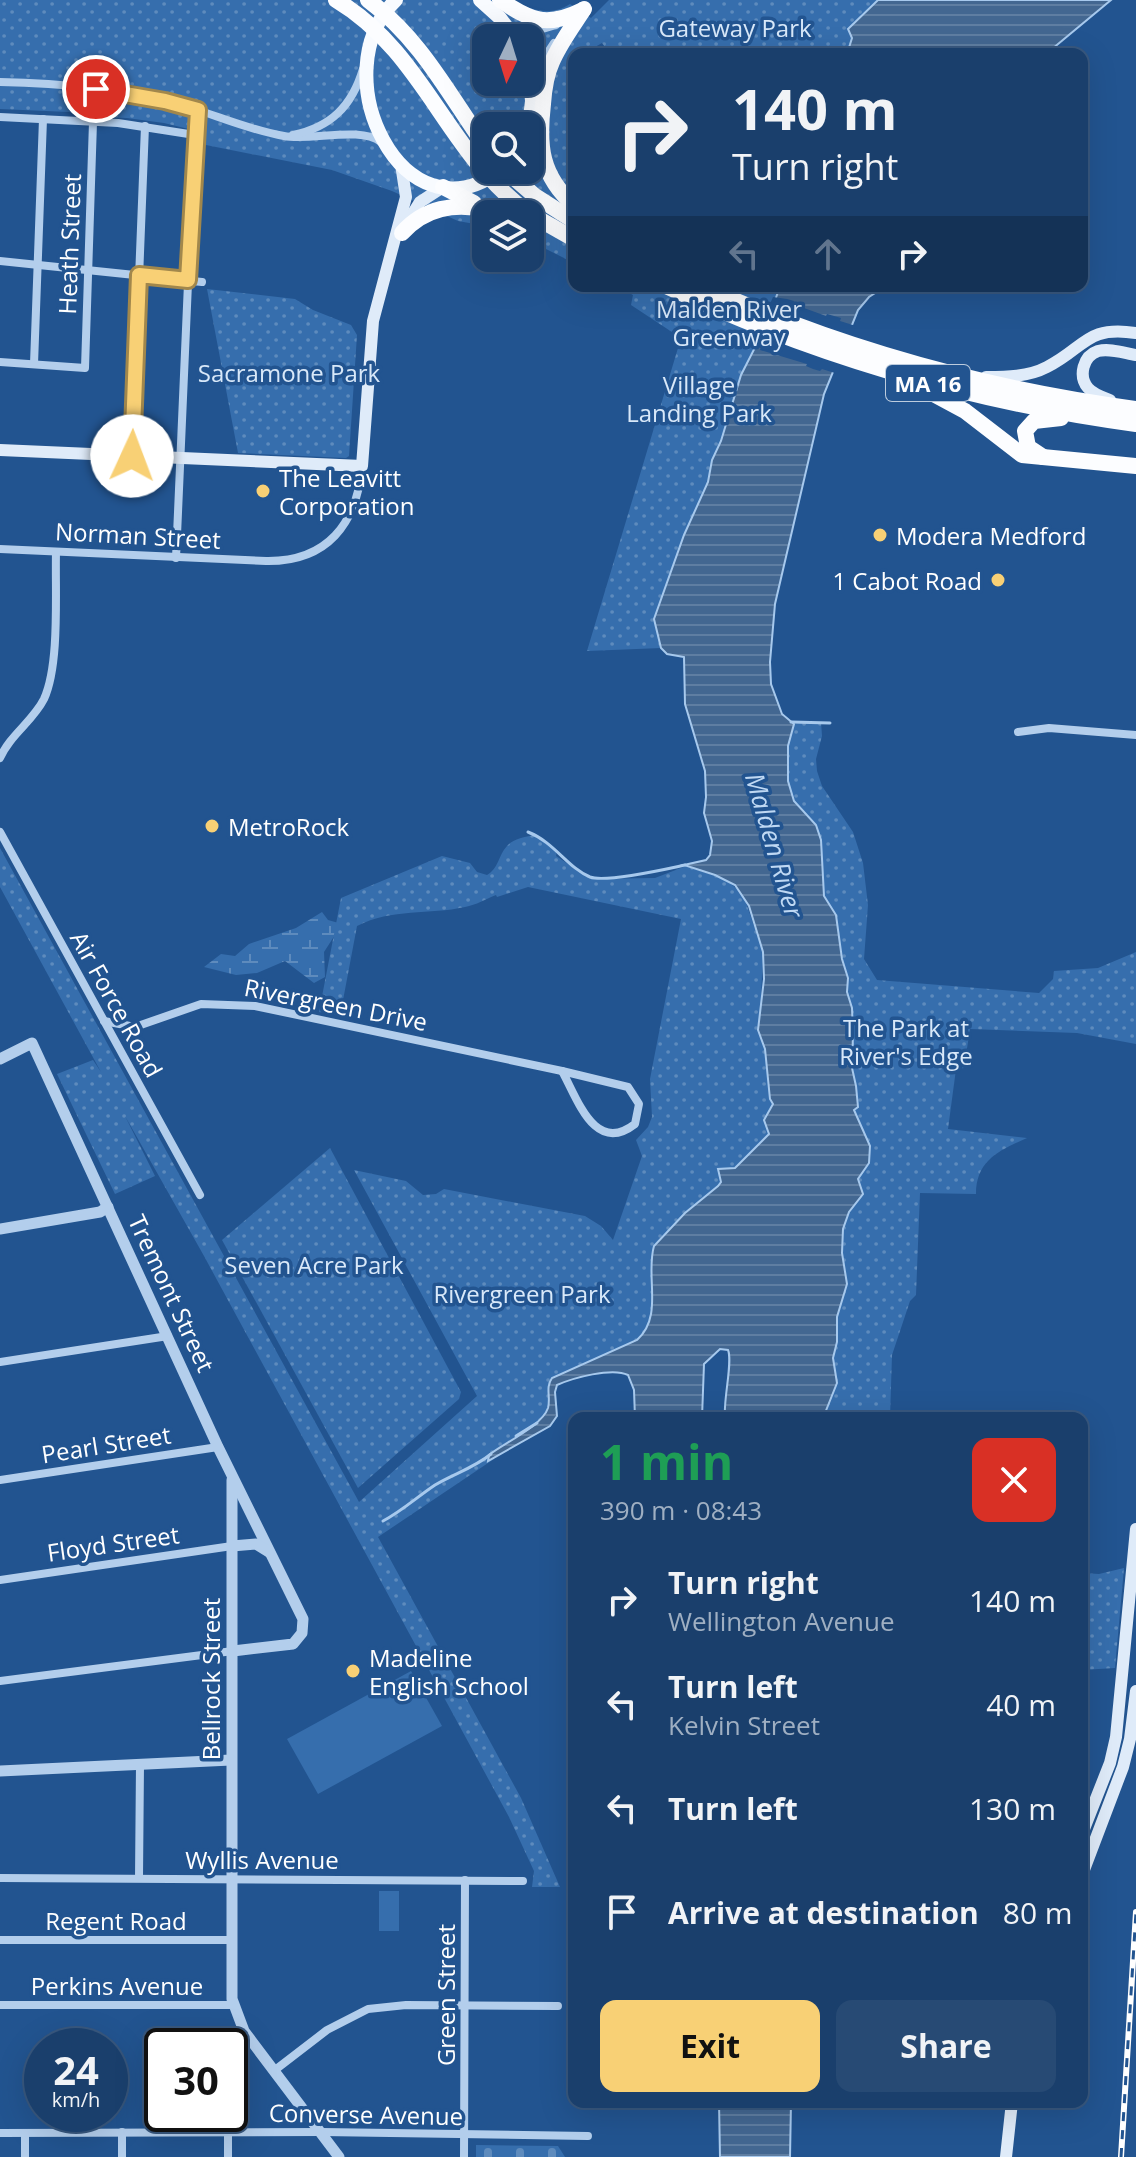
<!DOCTYPE html>
<html lang="en">
<head>
<meta charset="utf-8">
<style>
	body { margin:0; font-family:"Open Sans",sans-serif; background:#274a74; color:#f1f3f6; height:100vh; display:flex; flex-direction:column; font-size:30px; white-space:nowrap }
	* { box-sizing:border-box; margin:0 }
	p { font-size:26px; color:#9fafc2 }
	.icon { flex:none; width:44px; height:44px; fill:none; stroke:currentColor; stroke-width:2; stroke-linecap:round; stroke-linejoin:round }
	.map { position:relative; flex:1; overflow:hidden }
	.details { position:absolute; left:568px; top:1412px; width:520px; height:696px; display:flex; flex-direction:column; background:#1a3f6c; border-radius:16px; box-shadow:0 8px 32px #0002,0 0 0 2px #38587f }
	.details>* { flex:none }
	.hud { position:absolute; left:568px; top:48px; width:520px; height:244px; border-radius:16px; box-shadow:0 8px 32px #0002,0 0 0 2px #38587f; background:#1a3f6c; color:#f1f3f6; overflow:hidden }
	.needle { width:52px; rotate:184deg }
	.buttons { position:absolute; left:472px; top:24px; display:grid; gap:16px }
	.buttons a { display:grid; place-items:center; width:72px; height:72px; border-radius:16px; background:#1a3f6c; box-shadow:0 8px 32px #0002,0 0 0 2px #38587f; font-size:40px }
	.speed { position:absolute; left:24px; top:2028px; display:flex; gap:16px; font-size:40px; font-weight:700; text-align:center }
	.speed>* { display:grid; place-content:center; width:104px; height:104px; border-radius:50%; background:#1a3f6c; box-shadow:0 8px 32px #0002,0 0 0 2px #38587f; line-height:1 }
	.speed small { font-size:20px; font-weight:400 }
	.speed .limit { border:4px solid #111; border-radius:12px; background:#fff; color:#111 }
	.pin { position:absolute; display:grid; place-items:center; width:68px; height:68px; color:#fff; margin:-34px; border:4px solid #fff; border-radius:50%; box-shadow:0 2px 8px #0007 }
	.me { position:absolute; width:88px; margin:-44px; rotate:2deg; stroke-linejoin:round; filter:drop-shadow(0 0 6px #0008) }
	.turn { display:flex; align-items:center; gap:28px; height:168px; padding:0 32px; font-size:36px }
	.turn .icon { width:104px; height:104px; stroke-width:2.5 }
	.turn b { display:block; font-size:56px; line-height:68px }
	.lanes { display:flex; align-items:center; height:76px; padding:0 32px; background:#0003; justify-content:center; gap:40px; direction:ltr }
	.lanes .off { opacity:.35 }
	.round { display:grid; place-items:center; flex:none; width:84px; height:84px; border-radius:16px; background:#274a74 }
	.head { display:flex; align-items:center; justify-content:space-between; height:136px; padding:0 32px }
	h1 { font-size:48px; font-weight:700; line-height:60px; color:#1e9e55 }
	.primary-button { display:flex; gap:16px; margin-top:auto; padding:16px 32px }
	.primary-button a { flex:1; height:92px; border-radius:16px; background:#f8d075; color:#111; font-size:32px; font-weight:700; line-height:92px; text-align:center }
	.primary-button a+a { background:#274a74; color:#f1f3f6 }
	ul { padding:0; list-style:none }
	li { display:flex; align-items:center; gap:24px; height:104px; padding:0 32px }
	li div { flex:1 }
	li b { display:block; font-size:30px }
	li em { font-style:normal }
	.map>svg:first-child { display:block }
</style>
</head>
<body>
<div class="map">
<svg width="1136" height="2157" viewBox="0 0 1136 2157">
	<defs>
		<pattern id="wetland-marsh" width="20" height="14" patternUnits="userSpaceOnUse" patternTransform="scale(2)"><rect width="20" height="14" fill="#366ead"/><path d="M1 5h8M5 5V1M11 12h8M15 12V8" fill="none" stroke="#5e8bbd"/></pattern>
		<pattern id="cemetery-stones" width="16" height="16" patternUnits="userSpaceOnUse" patternTransform="scale(2)"><rect width="16" height="16" fill="#366ead"/><path d="M2 7V4a2 2 0 0 1 4 0v3zM10 15v-3a2 2 0 0 1 4 0v3z" fill="#5e8bbd"/></pattern>
		<pattern id="park-dots" width="8" height="8" patternUnits="userSpaceOnUse" patternTransform="scale(2)"><rect width="8" height="8" fill="#366ead"/><path d="M2 2h.1M6 6h.1" fill="none" stroke="#5e8bbd" stroke-width="1.8" stroke-linecap="round"/></pattern>
		<pattern id="water-rules" width="6" height="5" patternUnits="userSpaceOnUse" patternTransform="scale(2)"><rect width="6" height="5" fill="#436791"/><path d="M0 2.5h6" fill="none" stroke="#5f7ea2"/></pattern>
	</defs>
	<rect width="100%" height="100%" fill="#225490"/>
	<!-- grass -->
	<g fill="#366ead">
		<polygon points="411,1671 442,1726 318,1794 287,1739"/>
		<rect x="379" y="1891" width="20" height="40"/>
	</g>
	<!-- wetland -->
	<polygon fill="url(#wetland-marsh)" points="322,912 328,920 342,924 324,952 325,977 314,983 285,961 257,973 236,975 204,967 221,954 235,956 249,944 296,928"/>
	<!-- cemetery -->
	<polygon fill="url(#cemetery-stones)" points="476,2145 558,2146 565,2157 476,2157"/>
	<!-- park -->
	<g fill="url(#park-dots)" fill-rule="evenodd">
		<path d="M0,0H512C531,10 550,17 570,4L591,18L609,0H878L858,19L847,54H610L602,43L595,47L598,54H574V263L530,241V214H486V226L458,221L392,191L332,170L201,144V132L164,123L127,118L94,117L69,112L0,109ZM486,38H530V82H486ZM486,126H530V170H486Z"/>
		<polygon points="616,286 780,286 767,324 741,375 721,441 712,460 708,482 684,535 654,618 661,648 587,651 681,338 631,305 633,295"/>
		<polygon points="207,289 295,299 313,310 351,325 357,335 349,456 346,458 238,453"/>
		<path d="M808,722H821L822,736L816,759L817,771L822,786L853,832L863,863L868,905L864,959L877,980L1039,993L1053,979L1054,971L1098,968L1136,952V1044L1077,1033L970,1029L964,1068L956,1069L948,1129L1027,1138C1000,1150 976,1160 976,1194L920,1193L916,1295L910,1301L892,1355L890,1418H820L830,1357L840,1228L855,1178L849,1068L848,978L842,959L836,915L824,896L813,822L794,801L789,786L788,746L794,724Z"/>
		<path d="M534,835C544,839 559,847 556,856L591,879L655,878L686,866L726,880L743,894L763,952L760,1020L771,1073L770,1086L774,1104V1132L735,1168L718,1169L721,1182L718,1186L685,1213L654,1245C645,1276 664,1316 637,1340L552,1378C544,1389 552,1402 545,1414C534,1432 508,1438 493,1452L494,1459L378,1537L521,1798L560,1887H532L534,1871L509,1817L204,1256L125,1116L155,1176L115,1194L57,1074L93,1060L101,1072L0,887V848L359,1502L477,1396L354,1170L406,1181L423,1195L436,1194L444,1189L585,1216L601,1226L613,1240L642,1156L636,1140L648,1127L652,1117L650,1079L681,919L528,887L497,897L496,895C486,899 476,905 465,907C429,915 392,908 357,926L340,1016L319,1012L341,898L442,856L470,863L477,872L487,875C499,868 498,856 507,846C513,839 525,837 534,835Z"/>
		<polygon points="330,1148 461,1392 459,1399 358,1488 222,1240"/>
		<polygon points="1124,1568 1115,1668 1082,1670 1082,1573 1099,1574"/>
	</g>
	<!-- water -->
	<g fill="url(#water-rules)" stroke="#a7c9ed" stroke-width="2">
		<polygon points="878,0 1111,0 1046,54 847,54 852,38 848,29"/>
		<path d="M780,286H886L869,297L858,310L824,394L775,604L770,662L771,684L782,714L794,724L788,746V781L794,801L816,825L821,840L824,896L836,915L842,959L848,978L847,992L852,1008L853,1034L852,1068L856,1086L858,1107L854,1110L870,1146L869,1163L858,1179L863,1194L849,1212L843,1229L842,1253L847,1284L837,1317V1342L833,1358L837,1383L823,1418H725C723,1400 733,1362 728,1350L720,1349L704,1364L702,1418H635L634,1390L628,1375C612,1367 573,1378 557,1385L555,1392L557,1416L550,1426L488,1461L489,1455C504,1443 542,1426 548,1408C551,1397 545,1388 552,1378L637,1340C664,1316 645,1276 654,1246L685,1213L718,1186L721,1182L718,1169L735,1168L769,1134L764,1120L773,1104L770,1099L765,1049L758,1030L764,979L763,952L749,906L735,885L715,875L684,865L706,860L710,855L712,841L704,813L706,797L705,771L685,704L684,657L667,654L661,648L654,619L684,535L708,482L712,460L721,441L741,375L767,324Z"/>
		<polygon points="719,2102 791,2102 790,2157 720,2157"/>
	</g>
	<!-- pier -->
	<polygon fill="#225490" points="773,297 787,299 794,301 793,304 826,316 827,314 841,318 840,321 856,326 838,374 822,369 820,371 813,369 806,366 807,364 760,350 761,347 753,343"/>
	<g fill="none" stroke-linecap="round" stroke-linejoin="round">
		<!-- stream -->
		<g stroke="#a7c9ed" stroke-width="3">
			<polyline points="791,722 830,723"/>
			<path d="M528,832C554,842 568,868 590,877C606,883 666,869 685,865"/>
			<polyline points="516,1436 537,1423"/>
			<path d="M383,1521C402,1511 417,1497 435,1485C453,1474 474,1468 491,1454"/>
		</g>
		<!-- minor -->
		<g stroke="#b3ceec" stroke-width="8">
			<polyline points="512,28 529,33 556,25"/>
			<path d="M0,82C59,83 120,89 178,104C214,114 248,130 284,136C312,141 360,126 381,142"/>
			<polyline points="535,85 541,63 554,43"/>
			<polyline points="0,117 118,123 195,135"/>
			<path d="M293,135C331,127 352,106 363,69"/>
			<polyline points="0,261 202,282"/>
			<polyline points="0,362 85,368 93,122"/>
			<polyline points="34,364 43,119"/>
			<polyline points="132,456 145,126"/>
			<path d="M0,549L266,561C327,562 357,524 362,466"/>
			<polyline points="176,558 195,123 198,110"/>
			<polyline points="1018,732 1049,728 1136,735"/>
			<path d="M0,758C10,735 33,721 44,699C60,664 55,592 56,552"/>
			<polyline points="0,832 200,1195"/>
			<polyline points="104,1021 135,1027 201,1004 255,1006 562,1071"/>
			<path d="M562,1071L628,1087L639,1104L635,1124C595,1155 578,1100 562,1071Z"/>
			<polyline points="0,1362 168,1336"/>
			<polyline points="0,1480 218,1447"/>
			<polyline points="0,1580 232,1546"/>
			<polyline points="0,1681 233,1651"/>
			<polyline points="0,1878 523,1881"/>
			<polyline points="139,1878 140,1764"/>
			<polyline points="0,1940 231,1940"/>
			<polyline points="0,2005 233,2005"/>
			<polyline points="275,2070 327,2030 368,2009 406,2005 558,2006"/>
			<polyline points="122,2132 122,2157"/>
			<polyline points="0,2133 322,2132 588,2136"/>
			<polyline points="25,2157 25,2133"/>
			<polyline points="228,2157 228,2133"/>
			<polyline points="464,2157 465,1880"/>
		</g>
		<!-- tertiary -->
		<g stroke="#b3ceec" stroke-width="11">
			<polyline points="0,1059 32,1043 218,1447 303,1619 302,1633 293,1644 233,1651"/>
			<polyline points="0,1229 100,1212 108,1207"/>
			<polyline points="232,1480 232,1999 244,2031 339,2157"/>
			<polyline points="232,1546 256,1544 269,1552"/>
			<polyline points="0,1771 231,1760"/>
		</g>
		<!-- secondary -->
		<g stroke="#dfebf9" stroke-width="12">
			<polyline points="405,226 420,202 443,187"/>
			<path d="M986,377C1006,377 1028,377 1047,367C1085,348 1086,325 1136,333"/>
			<path d="M1110,400C1102,397 1093,394 1088,388C1078,376 1083,356 1098,351C1110,348 1124,353 1136,355"/>
			<polyline points="0,450 362,466 373,321 406,197 401,164"/>
			<polyline points="1082,1834 1110,1763 1116,1737 1136,1529"/>
			<polyline points="1082,1875 1123,1767 1130,1739 1136,1691"/>
			<polyline points="1006,2157 1012,2102"/>
		</g>
		<!-- primary -->
		<g stroke="#f8fbff" stroke-width="14">
			<path d="M396,0C320,72 403,245 501,170"/>
			<polyline points="480,0 500,18 515,38"/>
			<polyline points="529,126 532,101 530,77"/>
		</g>
		<!-- trunk -->
		<g stroke="#fcfdff" stroke-width="16">
			<path d="M336,0C426,54 446,154 530,214"/>
			<path d="M368,0C421,39 449,95 486,147"/>
			<path d="M500,0C531,21 547,28 583,10"/>
			<polyline points="505,170 535,196 574,221"/>
			<polyline points="443,187 474,203"/>
			<path d="M574,205C541,176 538,146 543,104C544,90 546,75 552,62C560,43 573,26 584,9"/>
			<polyline points="530,214 574,239"/>
			<path d="M402,233C424,208 455,202 487,210"/>
			<path d="M666,286C815,356 972,402 1136,424"/>
			<path d="M702,286C839,348 986,389 1136,409"/>
			<polyline points="926,390 965,411 1022,455 1136,466"/>
			<polyline points="1043,457 1028,447 1025,431 1034,421 1061,418"/>
		</g>
		<!-- rail casing -->
		<g stroke="#fff" stroke-width="6">
			<polyline id="rail" points="1121,2157 1136,1912"/>
		</g>
		<!-- rail -->
		<use href="#rail" stroke="#225490" stroke-width="3" stroke-dasharray="9" stroke-linecap="butt"/>
	</g>
	<g fill="none" stroke-linecap="round" stroke-linejoin="round">
		<!-- route casing -->
		<g stroke="#a1874c" stroke-width="20">
			<polyline id="route" points="96,89 165,101 198,110 188,280 139,275 132,456"/>
		</g>
		<!-- route -->
		<use href="#route" stroke="#f8d075" stroke-width="14"/>
	</g>
	<!-- markers -->
	<g fill="#f8d075" stroke="#225490" stroke-width="3">
		<circle cx="263" cy="491" r="8"/>
		<circle cx="880" cy="535" r="8"/>
		<circle cx="998" cy="580" r="8"/>
		<circle cx="212" cy="826" r="8"/>
		<circle cx="353" cy="1671" r="8"/>
	</g>
	<g text-anchor="middle" dominant-baseline="central" stroke-width="7" stroke-linejoin="round" paint-order="stroke">
		<!-- shield labels -->
		<rect fill="#225490" stroke="#bdccde" stroke-width="2" x="886" y="365" width="84" height="36" rx="6"/>
		<g font-size="22" font-weight="bold" fill="#fff">
			<text x="928" y="383">MA 16</text>
		</g>
		<!-- park labels -->
		<g font-size="24" fill="#d8e8f9" stroke="#225490">
			<text x="735" y="27">Gateway Park</text>
			<text x="729" y="308">Malden River<tspan x="729" dy="28">Greenway</tspan></text>
			<text x="289" y="372">Sacramone Park</text>
			<text x="699" y="384">Village<tspan x="699" dy="28">Landing Park</tspan></text>
			<text x="906" y="1027">The Park at<tspan x="906" dy="28">River's Edge</tspan></text>
			<text x="314" y="1264">Seven Acre Park</text>
			<text x="522" y="1293">Rivergreen Park</text>
		</g>
		<!-- street labels -->
		<g font-size="24" fill="#fff" stroke="#225490">
			<text transform="translate(69 244) rotate(-88)">Heath Street</text>
			<text transform="translate(138 535) rotate(3)">Norman Street</text>
			<text transform="translate(117 1004) rotate(61)">Air Force Road</text>
			<text transform="translate(336 1004) rotate(11)">Rivergreen Drive</text>
			<text transform="translate(172 1293) rotate(65)">Tremont Street</text>
			<text transform="translate(106 1444) rotate(-9)">Pearl Street</text>
			<text transform="translate(113 1543) rotate(-8)">Floyd Street</text>
			<text transform="translate(210 1679) rotate(-90)">Bellrock Street</text>
			<text x="262" y="1859">Wyllis Avenue</text>
			<text x="116" y="1920">Regent Road</text>
			<text x="117" y="1985">Perkins Avenue</text>
			<text transform="translate(445 1995) rotate(-90)">Green Street</text>
			<text transform="translate(366 2114) rotate(1)">Converse Avenue</text>
		</g>
		<!-- poi labels -->
		<g font-size="24" fill="#fff" stroke="#225490" text-anchor="start">
			<text x="279" y="477">The Leavitt<tspan x="279" dy="28">Corporation</tspan></text>
			<text x="896" y="535">Modera Medford</text>
			<text x="982" y="580" text-anchor="end">1 Cabot Road</text>
			<text x="228" y="826">MetroRock</text>
			<text x="369" y="1657">Madeline<tspan x="369" dy="28">English School</tspan></text>
		</g>
		<!-- water labels -->
		<g font-size="26" font-style="italic" fill="#bfd8f3" stroke="#225490">
			<text transform="translate(775 845) rotate(74)">Malden River</text>
		</g>
	</g>
</svg>
<div class="buttons">
<a><svg class="needle" viewBox="-14 -14 28 28"><path d="M0-13l5 13h-10z" fill="#e53935"/><path d="M0 13l5-13h-10z" fill="#9fafc2"/></svg></a>
<a><svg class="icon" aria-label="search" viewBox="0 0 24 24"><circle cx="10" cy="10" r="6"/><path d="M15 15l6 6"/></svg></a>
<a><svg class="icon" aria-label="layers" viewBox="0 0 24 24"><path d="M12 4l9 5-9 5-9-5zM3 14l9 5 9-5"/></svg></a>
</div>
<div class="speed"><div>24<small>km/h</small></div><div class="limit">30</div></div>
<div class="pin" style="left:96px;top:89px;background:#d93025"><svg class="icon" aria-label="arrive" viewBox="0 0 24 24"><path d="M6 21V4h12l-3 4 3 4H6"/></svg></div>
<svg class="me" style="left:132px;top:456px" viewBox="-20 -20 40 40"><circle r="19" fill="#fff"/><path d="M0-13L10 11 0 6-10 11z" fill="#f8d075"/></svg>
<div class="hud">
<div class="turn"><svg class="icon" aria-label="right" viewBox="0 0 24 24"><path d="M7 20v-9h11M14 6l5 5-5 5"/></svg><div><b>140 m</b>Turn right</div></div>
<div class="lanes"><svg class="icon off" aria-label="left" viewBox="0 0 24 24"><path d="M17 20v-9H6M10 6l-5 5 5 5"/></svg><svg class="icon off" aria-label="ahead" viewBox="0 0 24 24"><path d="M12 20V5M6 11l6-6 6 6"/></svg><svg class="icon" aria-label="right" viewBox="0 0 24 24"><path d="M7 20v-9h11M14 6l5 5-5 5"/></svg></div>
</div>
<section class="details">
<div class="head"><div><h1>1 min</h1><p>390 m · 08:43</p></div><a class="round" style="background:#d93025;color:#fff"><svg class="icon" aria-label="close" viewBox="0 0 24 24"><path d="M6 6l12 12M18 6L6 18"/></svg></a></div>
<ul>
<li><svg class="icon" aria-label="right" viewBox="0 0 24 24"><path d="M7 20v-9h11M14 6l5 5-5 5"/></svg><div><b>Turn right</b><p>Wellington Avenue</p></div><em>140 m</em></li>
<li><svg class="icon" aria-label="left" viewBox="0 0 24 24"><path d="M17 20v-9H6M10 6l-5 5 5 5"/></svg><div><b>Turn left</b><p>Kelvin Street</p></div><em>40 m</em></li>
<li><svg class="icon" aria-label="left" viewBox="0 0 24 24"><path d="M17 20v-9H6M10 6l-5 5 5 5"/></svg><div><b>Turn left</b></div><em>130 m</em></li>
<li><svg class="icon" aria-label="arrive" viewBox="0 0 24 24"><path d="M6 21V4h12l-3 4 3 4H6"/></svg><div><b>Arrive at destination</b></div><em>80 m</em></li>
</ul>
<div class="primary-button"><a>Exit</a><a>Share</a></div>
</section>
</div>
</body>
</html>
